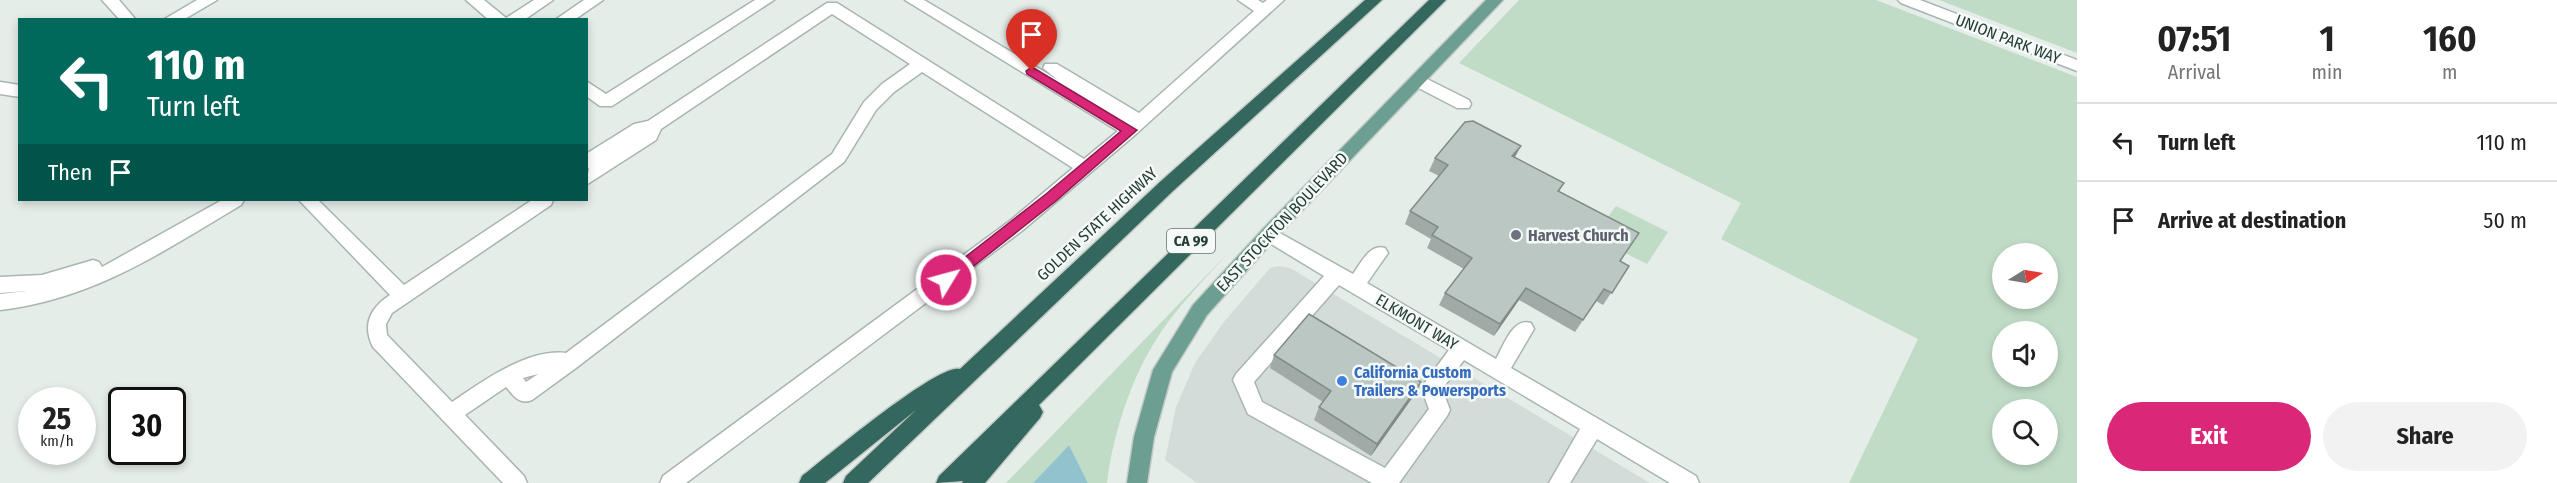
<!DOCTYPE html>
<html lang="en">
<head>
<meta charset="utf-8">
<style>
	body { margin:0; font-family:"Fira Sans Condensed",sans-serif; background:#f2f2f2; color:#222; height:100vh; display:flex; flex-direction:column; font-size:22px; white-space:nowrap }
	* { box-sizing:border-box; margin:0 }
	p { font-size:20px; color:#767676 }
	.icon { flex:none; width:33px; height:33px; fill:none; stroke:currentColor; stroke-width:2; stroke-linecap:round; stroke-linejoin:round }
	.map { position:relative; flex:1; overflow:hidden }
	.panel { display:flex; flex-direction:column; background:#fff; width:480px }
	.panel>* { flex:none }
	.top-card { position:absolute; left:18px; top:18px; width:570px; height:183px; border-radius:0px; box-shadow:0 3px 9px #0003; background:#00695c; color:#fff; overflow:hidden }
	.needle { width:39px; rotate:79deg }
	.tools { position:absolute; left:1992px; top:243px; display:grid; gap:12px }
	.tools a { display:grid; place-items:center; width:66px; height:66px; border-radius:50%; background:#fff; box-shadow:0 3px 9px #0003; font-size:30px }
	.speed { position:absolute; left:18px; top:387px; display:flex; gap:12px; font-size:30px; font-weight:700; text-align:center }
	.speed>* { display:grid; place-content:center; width:78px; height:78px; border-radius:50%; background:#fff; box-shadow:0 3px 9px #0003; line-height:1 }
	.speed small { font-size:15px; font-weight:400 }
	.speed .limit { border:3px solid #111; border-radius:9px; background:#fff; color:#111 }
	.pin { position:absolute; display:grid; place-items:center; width:51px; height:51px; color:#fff; margin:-62px -26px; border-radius:50% 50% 50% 0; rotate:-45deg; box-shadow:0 0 6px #0007 }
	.pin .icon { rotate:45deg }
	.me { position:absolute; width:66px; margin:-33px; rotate:53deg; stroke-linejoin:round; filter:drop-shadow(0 0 4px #0008) }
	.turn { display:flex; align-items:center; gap:21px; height:126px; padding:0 30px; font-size:27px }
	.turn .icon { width:78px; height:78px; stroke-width:2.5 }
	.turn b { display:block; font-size:42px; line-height:51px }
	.then { display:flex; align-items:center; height:57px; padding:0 30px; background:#0003; gap:12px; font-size:22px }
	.eta { display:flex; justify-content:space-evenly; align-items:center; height:102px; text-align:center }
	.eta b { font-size:36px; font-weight:700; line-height:42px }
	.action { display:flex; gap:12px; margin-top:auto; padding:12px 30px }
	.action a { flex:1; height:69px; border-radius:36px; background:#db2777; color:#fff; font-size:24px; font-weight:700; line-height:69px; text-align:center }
	.action a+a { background:#f2f2f2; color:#222 }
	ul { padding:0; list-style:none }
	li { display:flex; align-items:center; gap:18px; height:78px; padding:0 30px; border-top:2px solid #e0e0e0 }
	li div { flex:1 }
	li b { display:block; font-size:22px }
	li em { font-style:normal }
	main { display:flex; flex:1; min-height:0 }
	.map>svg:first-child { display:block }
</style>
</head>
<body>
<main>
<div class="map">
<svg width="2077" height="483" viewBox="0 0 2077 483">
	<rect width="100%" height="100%" fill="#e5ede9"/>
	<!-- built -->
	<polygon fill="#d3dcd8" points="1278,266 1290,268 1650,483 1197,483 1165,460 1176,407 1195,363 1223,323 1270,268"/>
	<!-- green -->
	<g fill="#c0dcc7" fill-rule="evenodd">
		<path d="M1519,0H1876L2077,77V483H1849L1918,339L1721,239L1741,203L1459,63ZM2002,254H2048V298H2002ZM2002,332H2048V376H2002ZM2002,410H2048V454H2002Z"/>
		<polygon points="1939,0 2077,0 2077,53"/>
		<polygon points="1616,206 1668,232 1647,264 1625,253 1599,229"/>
		<path d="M1228,253C1205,279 1178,306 1159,335C1131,378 1113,433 1107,483H1088L1069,445L1033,483H1006Z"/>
	</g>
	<!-- water -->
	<polygon fill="#92c3cd" points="1069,445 1088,483 1033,483"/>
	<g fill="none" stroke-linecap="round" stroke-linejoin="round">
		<!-- minor casing -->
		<g stroke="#a8b5b0" stroke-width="3">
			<g id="minor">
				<polygon points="102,0 119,0 136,20 120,20"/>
				<polygon points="197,0 217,0 183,20 163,20"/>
				<polygon points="466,0 484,0 506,18 534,0 553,0 524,20 489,20"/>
				<polygon points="584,0 603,0 574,20 555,20"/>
				<polygon points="755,0 774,0 612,106 600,106 586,96 586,81 606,94"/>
				<path d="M905,0H924L1058,80L1043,68L1045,64H1057L1139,113L1254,11L1238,0H1258L1263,3L1267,0H1284L1136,134L1023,230L686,483H660L663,476L1011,220L1073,168L922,72L894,92L876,110L844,162L576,368L532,400C519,405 514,396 506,387L465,415L524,476L527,483H503L373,347C362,325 370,308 390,295L299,200H318L404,285L532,200H553L551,205L392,313L386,324L387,335L452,402C481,382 528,348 566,353L832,154L864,102L882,84L910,64L832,14L661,129L656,140L586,185L589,168L586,169V154L634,124L648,121L827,3H837L1084,159L1118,131ZM538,374L526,382L523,378Z"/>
				<polygon points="1898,0 1920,0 2077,60 2077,71 1901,3"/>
				<polygon points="1417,74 1469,100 1471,104 1469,108 1457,108 1411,84 1409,80"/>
				<polygon points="0,82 20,85 20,97 0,94"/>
				<path d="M222,200H244L241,205C162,252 94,299 0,310V294L27,291L0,293V277L42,275L93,260L99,262L102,267Z"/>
				<path d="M1269,227L1353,274C1361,263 1370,243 1385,248L1388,253L1367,283L1496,359C1504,345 1513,317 1531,323L1534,329L1511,368L1696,476L1699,483H1670L1597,439L1570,483H1549L1580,429L1464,360L1442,389L1450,410L1447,416L1399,483H1372L1248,414L1233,380L1236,374L1324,276L1263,239L1260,234L1263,229ZM1339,285L1449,350L1421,388L1429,409L1385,468L1262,402L1254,382Z"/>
			</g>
		</g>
		<!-- major casing -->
		<g stroke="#c2c9c7" stroke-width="3">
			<polygon id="major" points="1486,0 1503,0 1275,239 1207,315 1172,372 1154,437 1147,483 1127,483 1134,437 1153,370 1193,305 1263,229"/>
		</g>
		<!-- highway casing -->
		<g stroke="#c2c9c7" stroke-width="3">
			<g id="highway">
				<path d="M1365,0H1382L1173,191L868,483H843L846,476L916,410L825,483H799L802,476C824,459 939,362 960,369L1161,181Z"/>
				<polygon points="1429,0 1446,0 1039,405 1043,412 1040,418 985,483 962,483 963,481 936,483 939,476"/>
			</g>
		</g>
		<!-- minor -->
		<use href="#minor" fill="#fff" fill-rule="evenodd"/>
		<!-- major -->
		<use href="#major" fill="#6d9e92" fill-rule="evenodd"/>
		<!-- highway -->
		<use href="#highway" fill="#34675d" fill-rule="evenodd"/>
	</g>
	<!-- wall -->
	<g fill="#a0aba7">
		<polygon points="1515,157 1564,183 1559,192 1620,261 1629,266 1603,305 1596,301 1575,332 1519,300 1494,336 1439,305 1445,293 1464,269 1427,248 1431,239 1405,224 1410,211 1439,176 1429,171 1435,158"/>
		<polygon points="1274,355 1421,382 1415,394 1371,456 1314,420 1319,407 1323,402 1270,368"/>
	</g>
	<!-- shaded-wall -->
	<g fill="#828b88">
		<polygon points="1521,146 1514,159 1512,156"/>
		<polygon points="1526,288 1519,300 1494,336 1500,324"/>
		<polygon points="1421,382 1415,394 1371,456 1377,444"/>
	</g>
	<!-- building -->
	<g fill="#bac7c2" stroke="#828b88" stroke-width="1.5">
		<polygon points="1473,121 1521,146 1512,156 1564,183 1558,191 1639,233 1620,261 1629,266 1612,293 1604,289 1583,320 1526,288 1500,324 1445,293 1472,258 1432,235 1438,227 1410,211 1448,165 1435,158 1465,122"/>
		<polygon points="1309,314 1421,382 1377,444 1319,407 1331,391 1274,355"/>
	</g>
	<!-- route -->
	<polygon fill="#db2777" stroke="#8e194d" stroke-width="1.5" points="1032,67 1137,130 1056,201 951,284 941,284 941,276 1046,194 1121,131 1027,74 1026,71"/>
	<!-- markers -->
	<circle fill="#6b7280" stroke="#f5f9f7" stroke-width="2" cx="1516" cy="235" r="6"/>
	<circle fill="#3f7fe0" stroke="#f5f9f7" stroke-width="2" cx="1342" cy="381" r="6"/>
	<g text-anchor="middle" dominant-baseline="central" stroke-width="5" stroke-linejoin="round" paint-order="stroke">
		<!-- shield labels -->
		<rect fill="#f5f9f7" stroke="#637571" stroke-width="1.5" x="1167" y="229" width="48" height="24" rx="4.5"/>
		<g font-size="15" font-weight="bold" fill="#253d37">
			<text x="1191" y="241">CA 99</text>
		</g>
		<!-- street labels -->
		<g font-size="16" fill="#253d37" stroke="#f5f9f7">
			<text transform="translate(2008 39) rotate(21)">UNION PARK WAY</text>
			<text transform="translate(1282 222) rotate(-47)">EAST STOCKTON BOULEVARD</text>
			<text transform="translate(1097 224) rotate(-43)">GOLDEN STATE HIGHWAY</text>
			<text transform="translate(1417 322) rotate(31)">ELKMONT WAY</text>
		</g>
		<!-- worship labels -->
		<g font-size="16" font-weight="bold" fill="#5b616d" stroke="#f5f9f7" text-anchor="start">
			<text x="1528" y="235">Harvest Church</text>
		</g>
		<!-- shop labels -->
		<g font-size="16" font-weight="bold" fill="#366cbe" stroke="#f5f9f7" text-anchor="start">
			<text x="1354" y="372">California Custom<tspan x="1354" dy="18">Trailers &amp; Powersports</tspan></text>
		</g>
	</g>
</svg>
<div class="tools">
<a><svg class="needle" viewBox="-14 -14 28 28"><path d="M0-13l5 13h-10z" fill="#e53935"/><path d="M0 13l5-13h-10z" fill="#767676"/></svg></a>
<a><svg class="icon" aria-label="sound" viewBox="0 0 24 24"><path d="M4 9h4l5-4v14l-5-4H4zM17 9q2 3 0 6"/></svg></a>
<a><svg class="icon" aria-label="search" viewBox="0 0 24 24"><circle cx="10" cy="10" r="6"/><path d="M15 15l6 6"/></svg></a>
</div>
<div class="speed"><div>25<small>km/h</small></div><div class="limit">30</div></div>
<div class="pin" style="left:1032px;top:71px;background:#d93025"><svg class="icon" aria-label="arrive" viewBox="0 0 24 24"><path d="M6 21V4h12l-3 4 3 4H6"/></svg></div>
<svg class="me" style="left:946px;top:280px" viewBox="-20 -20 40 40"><circle r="17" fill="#db2777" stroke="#fff" stroke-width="3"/><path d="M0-11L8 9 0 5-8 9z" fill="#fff"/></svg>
<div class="top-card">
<div class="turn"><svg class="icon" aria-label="left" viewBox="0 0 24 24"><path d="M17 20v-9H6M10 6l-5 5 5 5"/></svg><div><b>110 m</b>Turn left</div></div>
<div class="then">Then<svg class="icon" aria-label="arrive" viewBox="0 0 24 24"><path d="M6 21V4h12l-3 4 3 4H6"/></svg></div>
</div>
</div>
<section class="panel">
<div class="eta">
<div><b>07:51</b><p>Arrival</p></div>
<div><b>1</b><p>min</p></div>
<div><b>160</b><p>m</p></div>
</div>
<ul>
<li><svg class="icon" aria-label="left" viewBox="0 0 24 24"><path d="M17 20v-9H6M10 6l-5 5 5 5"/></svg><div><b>Turn left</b></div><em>110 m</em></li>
<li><svg class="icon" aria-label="arrive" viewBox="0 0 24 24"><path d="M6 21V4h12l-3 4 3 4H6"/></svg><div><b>Arrive at destination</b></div><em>50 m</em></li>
</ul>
<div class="action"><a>Exit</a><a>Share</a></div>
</section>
</main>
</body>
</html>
